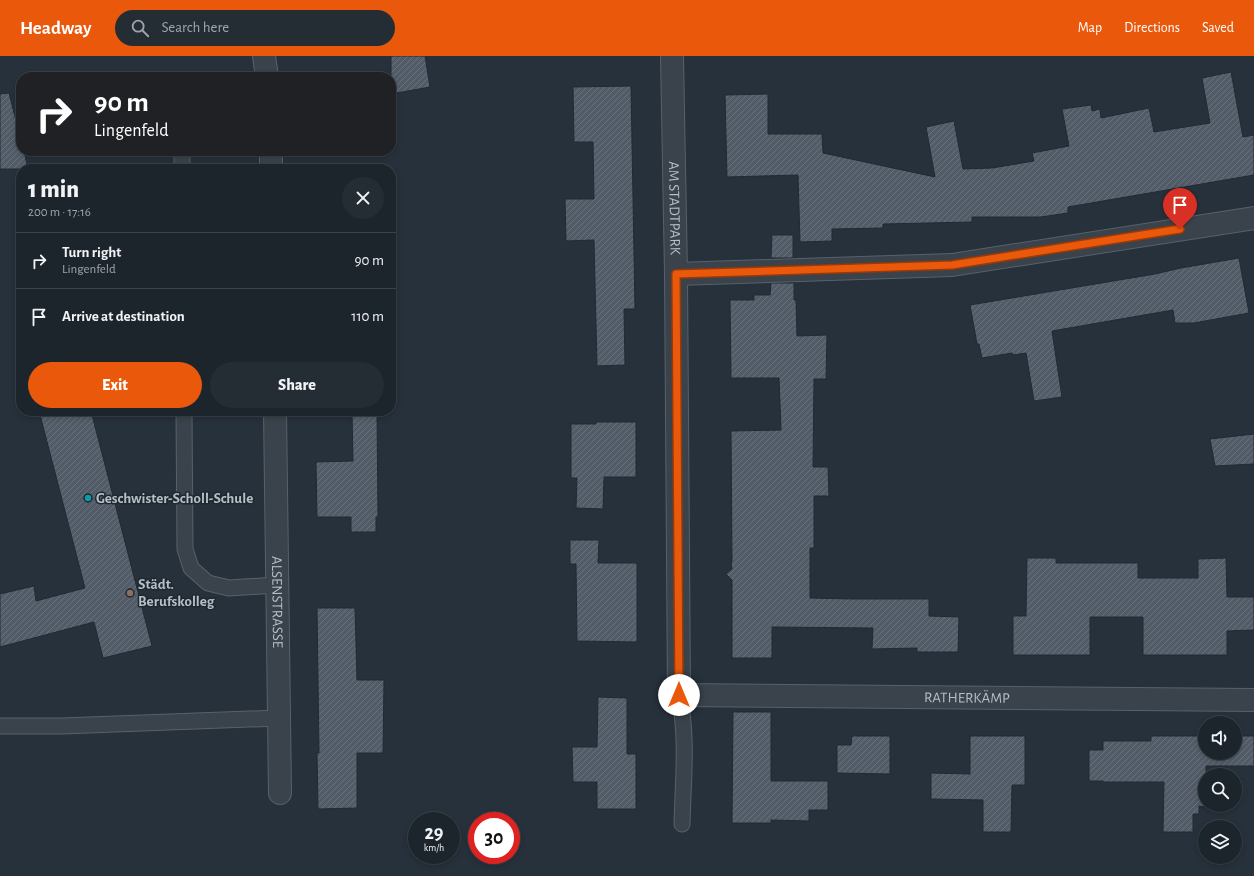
<!DOCTYPE html>
<html lang="en">
<head>
<meta charset="utf-8">
<style>
	body { margin:0; font-family:"Alegreya Sans",sans-serif; background:#252d34; color:#f1f3f6; height:100vh; display:flex; flex-direction:column; font-size:15px; white-space:nowrap }
	* { box-sizing:border-box; margin:0 }
	p { font-size:13px; color:#a0a5a9 }
	.icon { flex:none; width:22px; height:22px; fill:none; stroke:currentColor; stroke-width:2; stroke-linecap:round; stroke-linejoin:round }
	.map { position:relative; flex:1; overflow:hidden }
	.panel { position:absolute; left:16px; top:108px; width:380px; height:252px; display:flex; flex-direction:column; background:#1d252c; border-radius:16px; box-shadow:0 2px 6px #0003,0 0 0 1px #3b4248 }
	.panel>* { flex:none }
	.hud { position:absolute; left:16px; top:16px; width:380px; height:84px; border-radius:16px; box-shadow:0 2px 6px #0003,0 0 0 1px #3b4248; background:#202124; color:#fff; overflow:hidden }
	.buttons { position:absolute; left:1198px; top:660px; display:grid; gap:8px }
	.buttons a { display:grid; place-items:center; width:44px; height:44px; border-radius:50%; background:#1d252c; box-shadow:0 2px 6px #0003,0 0 0 1px #3b4248; font-size:20px }
	.speed { position:absolute; left:408px; top:756px; display:flex; gap:8px; font-size:20px; font-weight:700; text-align:center }
	.speed>* { display:grid; place-content:center; width:52px; height:52px; border-radius:50%; background:#1d252c; box-shadow:0 2px 6px #0003,0 0 0 1px #3b4248; line-height:1 }
	.speed small { font-size:10px; font-weight:400 }
	.speed .limit { border:6px solid #d22; background:#fff; color:#111 }
	.pin { position:absolute; display:grid; place-items:center; width:34px; height:34px; color:#fff; margin:-41px -17px; border-radius:50% 50% 50% 0; rotate:-45deg; box-shadow:0 0 4px #0007 }
	.pin .icon { rotate:45deg }
	.me { position:absolute; width:44px; margin:-22px; rotate:0deg; stroke-linejoin:round; filter:drop-shadow(0 0 3px #0008) }
	.turn { display:flex; align-items:center; gap:14px; height:84px; padding:0 12px; font-size:18px }
	.turn .icon { width:52px; height:52px; stroke-width:2.5 }
	.turn b { display:block; font-size:28px; line-height:34px }
	.round { display:grid; place-items:center; flex:none; width:42px; height:42px; border-radius:21px; background:#252d34 }
	.head { display:flex; align-items:center; justify-content:space-between; height:68px; padding:0 12px }
	h1 { font-size:24px; font-weight:800; line-height:30px }
	.action { display:flex; gap:8px; margin-top:auto; padding:8px 12px }
	.action a { flex:1; height:46px; border-radius:24px; background:#ea580c; color:#fff; font-size:16px; font-weight:800; line-height:46px; text-align:center }
	.action a+a { background:#252d34; color:#f1f3f6 }
	ul { padding:0; list-style:none }
	li { display:flex; align-items:center; gap:12px; height:56px; padding:0 12px; border-top:1px solid #3b4248 }
	li div { flex:1 }
	li b { display:block; font-size:15px }
	li em { font-style:normal }
	header { display:flex; align-items:center; gap:24px; box-sizing:border-box; height:56px; padding:0 20px; background:#ea580c; color:#fff }
	header strong { font-size:19px }
	nav { display:flex; gap:22px; margin-inline-start:auto; font-size:14px }
	.search { width:280px; height:36px; background:#252d34; display:flex; align-items:center; gap:10px; box-sizing:border-box; padding:0 14px; border-radius:22px; color:#a0a5a9; font-size:15px }
	.map>svg:first-child { display:block }
</style>
</head>
<body>
<header>
<strong>Headway</strong>
<div class="search"><svg class="icon" aria-label="search" viewBox="0 0 24 24"><circle cx="10" cy="10" r="6"/><path d="M15 15l6 6"/></svg>Search here</div>
<nav><a>Map</a><a>Directions</a><a>Saved</a></nav>
</header>
<div class="map">
<svg width="1254" height="820" viewBox="0 0 1254 820">
	<defs>
		<pattern id="building-hatch" width="6" height="6" patternUnits="userSpaceOnUse"><rect width="6" height="6" fill="#525c68"/><path d="M-1 1l2-2M0 6l6-6M5 7l2-2" fill="none" stroke="#69727c"/></pattern>
	</defs>
	<rect width="100%" height="100%" fill="#27313b"/>
	<!-- building -->
	<g fill="url(#building-hatch)" stroke="#212a32">
		<polygon points="391,0 425,0 430,31 391,38"/>
		<polygon points="1231,16 1243,81 1254,79 1254,119 1068,151 1068,157 1041,161 972,161 972,166 883,168 883,172 832,173 832,185 800,186 798,119 727,121 725,39 768,38 768,78 822,78 823,97 935,121 926,71 954,65 963,113 992,112 1034,105 1032,97 1069,90 1062,53 1091,49 1092,55 1100,53 1101,62 1149,52 1154,76 1210,67 1202,22"/>
		<polygon points="631,30 635,253 624,253 625,309 597,310 594,184 566,185 565,143 594,143 593,86 574,86 573,31"/>
		<polygon points="9,37 21,84 21,95 24,95 28,113 0,113 0,38"/>
		<polygon points="772,179 793,179 793,202 771,202"/>
		<polygon points="1239,202 1249,257 1194,267 1175,267 1173,254 1052,275 1062,341 1034,345 1026,297 1013,299 1012,297 982,302 979,288 977,288 970,249 1155,218 1181,212"/>
		<polygon points="771,227 794,227 794,244 796,244 797,280 827,279 826,323 814,323 813,411 828,411 829,440 814,440 814,492 810,492 810,542 853,543 929,543 929,560 959,561 958,596 917,596 917,592 872,593 873,572 772,571 772,602 732,602 732,524 726,518 732,513 731,506 732,506 731,375 781,374 779,322 731,322 730,244 754,244 754,239 770,239"/>
		<polygon points="39,355 91,355 152,590 103,602 94,566 0,591 0,538 34,530 36,545 85,532"/>
		<polygon points="352,355 377,355 378,461 376,461 376,476 351,476 351,461 317,461 316,406 353,405"/>
		<polygon points="596,366 636,366 636,421 604,421 603,453 576,452 577,422 571,422 571,368 596,368"/>
		<polygon points="1254,378 1254,408 1215,410 1210,383"/>
		<polygon points="570,484 599,484 598,507 637,507 637,586 577,585 576,508 570,508"/>
		<polygon points="1027,502 1056,502 1056,507 1138,507 1138,522 1198,522 1198,503 1226,502 1227,541 1254,541 1254,574 1227,575 1227,599 1143,599 1143,561 1090,561 1090,599 1013,599 1013,560 1026,560"/>
		<polygon points="317,552 355,552 357,624 384,624 383,697 357,697 357,752 318,753 317,697 319,697"/>
		<polygon points="598,641 627,642 627,698 636,698 636,753 597,753 597,726 573,726 572,691 597,691"/>
		<polygon points="733,656 771,656 771,725 828,725 828,754 809,754 809,765 771,764 771,767 732,767"/>
		<polygon points="852,680 890,680 890,718 837,717 837,689 851,689"/>
		<polygon points="970,680 1025,680 1025,729 1012,729 1011,776 983,776 983,744 931,743 931,717 970,718"/>
		<polygon points="1151,680 1205,680 1205,697 1235,697 1235,680 1254,680 1254,710 1206,710 1206,751 1199,750 1199,758 1193,758 1193,776 1163,776 1164,726 1103,726 1103,725 1089,725 1089,694 1103,694 1103,685 1151,685"/>
	</g>
	<g fill="none" stroke-linecap="round" stroke-linejoin="round">
		<!-- service casing -->
		<g stroke="#586169" stroke-width="17">
			<g id="service">
				<polyline points="182,95 182,113"/>
				<polyline points="184,355 185,493 191,512 208,527 229,532 277,529"/>
				<path d="M679,639C688,681 683,725 682,768"/>
				<polyline points="0,670 62,670 279,662"/>
			</g>
		</g>
		<!-- minor casing -->
		<g stroke="#586169" stroke-width="24">
			<g id="minor">
				<polyline points="264,0 267,21"/>
				<path id="s1" d="M672,0L676,218L679,639L1254,644"/>
				<polyline points="271,95 271,113"/>
				<polyline points="676,218 952,209 1254,162"/>
				<path id="s2" d="M275,355L280,737"/>
			</g>
		</g>
		<!-- service -->
		<use href="#service" stroke="#3a434b" stroke-width="15"/>
		<!-- minor -->
		<use href="#minor" stroke="#3a434b" stroke-width="22"/>
	</g>
	<g fill="none" stroke-linecap="round" stroke-linejoin="round">
		<!-- route casing -->
		<g stroke="#983908" stroke-width="10">
			<polyline id="route" points="679,639 676,218 952,209 1180,173"/>
		</g>
		<!-- route -->
		<use href="#route" stroke="#ea580c" stroke-width="7"/>
	</g>
	<!-- markers -->
	<circle fill="#0f9aa8" stroke="#1f2830" stroke-width="1.5" cx="88" cy="442" r="4"/>
	<circle fill="#8d6e63" stroke="#1f2830" stroke-width="1.5" cx="130" cy="537" r="4"/>
	<g text-anchor="middle" dominant-baseline="central" stroke-width="3" stroke-linejoin="round" paint-order="stroke">
		<!-- street labels -->
		<g font-size="15" fill="#b6bec6" stroke="#1f2830">
			<text stroke="none"><textPath href="#s1" startOffset="152">AM STADTPARK</textPath></text>
			<text stroke="none"><textPath href="#s2" startOffset="191">ALSENSTRASSE</textPath></text>
			<text stroke="none"><textPath href="#s1" startOffset="927">RATHERKÄMP</textPath></text>
		</g>
		<!-- poi labels -->
		<g font-size="15" font-weight="bold" fill="#b6bec6" stroke="#1f2830" text-anchor="start">
			<text x="96" y="442">Geschwister-Scholl-Schule</text>
			<text x="138" y="528">Städt.<tspan x="138" dy="17">Berufskolleg</tspan></text>
		</g>
	</g>
</svg>
<div class="buttons">
<a><svg class="icon" aria-label="sound" viewBox="0 0 24 24"><path d="M4 9h4l5-4v14l-5-4H4zM17 9q2 3 0 6"/></svg></a>
<a><svg class="icon" aria-label="search" viewBox="0 0 24 24"><circle cx="10" cy="10" r="6"/><path d="M15 15l6 6"/></svg></a>
<a><svg class="icon" aria-label="layers" viewBox="0 0 24 24"><path d="M12 4l9 5-9 5-9-5zM3 14l9 5 9-5"/></svg></a>
</div>
<div class="speed"><div>29<small>km/h</small></div><div class="limit">30</div></div>
<div class="pin" style="left:1180px;top:173px;background:#d93025"><svg class="icon" aria-label="arrive" viewBox="0 0 24 24"><path d="M6 21V4h12l-3 4 3 4H6"/></svg></div>
<svg class="me" style="left:679px;top:639px" viewBox="-20 -20 40 40"><circle r="19" fill="#fff"/><path d="M0-13L10 11 0 6-10 11z" fill="#ea580c"/></svg>
<div class="hud">
<div class="turn"><svg class="icon" aria-label="right" viewBox="0 0 24 24"><path d="M7 20v-9h11M14 6l5 5-5 5"/></svg><div><b>90 m</b>Lingenfeld</div></div>
</div>
<section class="panel">
<div class="head"><div><h1>1 min</h1><p>200 m · 17:16</p></div><a class="round"><svg class="icon" aria-label="close" viewBox="0 0 24 24"><path d="M6 6l12 12M18 6L6 18"/></svg></a></div>
<ul>
<li><svg class="icon" aria-label="right" viewBox="0 0 24 24"><path d="M7 20v-9h11M14 6l5 5-5 5"/></svg><div><b>Turn right</b><p>Lingenfeld</p></div><em>90 m</em></li>
<li><svg class="icon" aria-label="arrive" viewBox="0 0 24 24"><path d="M6 21V4h12l-3 4 3 4H6"/></svg><div><b>Arrive at destination</b></div><em>110 m</em></li>
</ul>
<div class="action"><a>Exit</a><a>Share</a></div>
</section>
</div>
</body>
</html>
